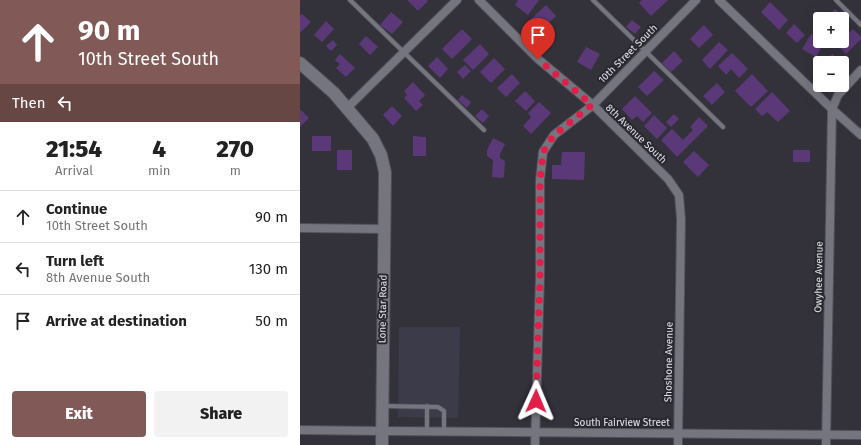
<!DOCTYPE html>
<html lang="en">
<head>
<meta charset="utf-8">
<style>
	body { margin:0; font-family:"Fira Sans",sans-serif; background:#f2f2f2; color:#222; height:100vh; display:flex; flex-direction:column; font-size:15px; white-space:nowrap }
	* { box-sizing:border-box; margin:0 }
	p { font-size:13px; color:#767676 }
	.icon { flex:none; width:22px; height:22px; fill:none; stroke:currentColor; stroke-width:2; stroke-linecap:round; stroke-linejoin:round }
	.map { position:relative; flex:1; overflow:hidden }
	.sheet { display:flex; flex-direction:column; background:#fff; width:300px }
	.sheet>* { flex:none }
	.top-card { background:#815956; color:#fff; overflow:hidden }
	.buttons { position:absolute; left:513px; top:12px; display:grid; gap:8px }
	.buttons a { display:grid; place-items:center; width:36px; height:36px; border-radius:4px; background:#fff; box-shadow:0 4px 16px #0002; font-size:20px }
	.pin { position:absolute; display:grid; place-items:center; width:34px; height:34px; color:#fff; margin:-41px -17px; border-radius:50% 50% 50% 0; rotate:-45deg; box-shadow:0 0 4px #0007 }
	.pin .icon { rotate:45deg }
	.me { position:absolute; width:44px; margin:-22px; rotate:1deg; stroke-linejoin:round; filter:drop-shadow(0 0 3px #0008) }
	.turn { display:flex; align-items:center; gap:14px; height:84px; padding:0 12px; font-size:18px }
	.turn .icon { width:52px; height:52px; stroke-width:2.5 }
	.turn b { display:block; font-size:28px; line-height:34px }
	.then { display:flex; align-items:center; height:38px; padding:0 12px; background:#0003; gap:8px; font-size:15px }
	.eta { display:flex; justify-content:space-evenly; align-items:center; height:68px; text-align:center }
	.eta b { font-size:24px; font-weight:800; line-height:28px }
	.action { display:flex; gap:8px; margin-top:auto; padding:8px 12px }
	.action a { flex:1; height:46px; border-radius:4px; background:#815956; color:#fff; font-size:16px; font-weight:800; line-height:46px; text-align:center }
	.action a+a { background:#f2f2f2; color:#222 }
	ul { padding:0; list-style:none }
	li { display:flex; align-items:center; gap:12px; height:52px; padding:0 12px; border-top:1px solid #e0e0e0 }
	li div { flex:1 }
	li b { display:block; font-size:15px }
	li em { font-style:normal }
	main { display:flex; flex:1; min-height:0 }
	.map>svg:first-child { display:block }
</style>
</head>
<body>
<main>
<section class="sheet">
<div class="top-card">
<div class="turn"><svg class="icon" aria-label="ahead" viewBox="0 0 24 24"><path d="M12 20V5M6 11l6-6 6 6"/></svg><div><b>90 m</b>10th Street South</div></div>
<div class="then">Then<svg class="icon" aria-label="left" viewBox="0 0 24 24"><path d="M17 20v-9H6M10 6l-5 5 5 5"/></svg></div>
</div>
<div class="eta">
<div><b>21:54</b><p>Arrival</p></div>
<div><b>4</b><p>min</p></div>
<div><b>270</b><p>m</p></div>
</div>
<ul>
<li><svg class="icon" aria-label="ahead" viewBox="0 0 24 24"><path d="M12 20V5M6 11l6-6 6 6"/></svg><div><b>Continue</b><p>10th Street South</p></div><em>90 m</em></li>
<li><svg class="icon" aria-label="left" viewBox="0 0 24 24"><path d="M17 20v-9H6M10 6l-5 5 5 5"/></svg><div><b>Turn left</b><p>8th Avenue South</p></div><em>130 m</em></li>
<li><svg class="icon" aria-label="arrive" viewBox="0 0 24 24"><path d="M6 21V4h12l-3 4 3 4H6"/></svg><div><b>Arrive at destination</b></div><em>50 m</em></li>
</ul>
<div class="action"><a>Exit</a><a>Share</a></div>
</section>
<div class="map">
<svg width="561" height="445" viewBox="0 0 561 445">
	<rect width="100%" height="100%" fill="#33323b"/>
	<!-- built -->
	<polygon fill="#3c3b4a" points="99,327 160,327 158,418 98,417"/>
	<!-- building -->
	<g fill="#5b3978">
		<polygon points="107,0 127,0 128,1 118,11"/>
		<polygon points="218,0 239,0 228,15 215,5"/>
		<polygon points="342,0 368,0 351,16 339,3"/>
		<polygon points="470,2 488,20 479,30 461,12"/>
		<polygon points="246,5 256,16 239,32 229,21"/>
		<polygon points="535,9 542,16 540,19 533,19 529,16"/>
		<polygon points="91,12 103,22 92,34 80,25"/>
		<polygon points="2,14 11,22 0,33 0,16"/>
		<polygon points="332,20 341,27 335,34 326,27"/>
		<polygon points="26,21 34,29 22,42 14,35"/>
		<polygon points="494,24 505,35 497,43 486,33"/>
		<polygon points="404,25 413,35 399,48 390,39"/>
		<polygon points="162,29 172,39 152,59 142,49"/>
		<polygon points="553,29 561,37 561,39 546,54 537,44 540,41 542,41 542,39"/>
		<polygon points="511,34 518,38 515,44 521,48 516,57 502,49"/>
		<polygon points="66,36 78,47 70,55 59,44"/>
		<polygon points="33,40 37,45 31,51 26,46"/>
		<polygon points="419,42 428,50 410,69 402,60"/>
		<polygon points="180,44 189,54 173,70 163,60"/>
		<polygon points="286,47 300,54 291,70 277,62"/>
		<polygon points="374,51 383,61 371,72 362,63"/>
		<polygon points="432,53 448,69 439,78 431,69 426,75 418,66"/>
		<polygon points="40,54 55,68 46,77 36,68 40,64 35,60"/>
		<polygon points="533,54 538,63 519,63 518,62"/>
		<polygon points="137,57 148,69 140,78 128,66"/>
		<polygon points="194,58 205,69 191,83 180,72"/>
		<polygon points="165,65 171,71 163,79 157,72"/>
		<polygon points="354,71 364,80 347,96 338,87"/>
		<polygon points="212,74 220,83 206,97 197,88"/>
		<polygon points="452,74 468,91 451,107 435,91"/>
		<polygon points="113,82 125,95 119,101 123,105 116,111 104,98 107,95 104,91"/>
		<polygon points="417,83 425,92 412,105 403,96"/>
		<polygon points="225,91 235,101 226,111 215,101"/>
		<polygon points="472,92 490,111 478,122 467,112 462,116 455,109"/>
		<polygon points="162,95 171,102 167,108 158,100"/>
		<polygon points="335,96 352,113 343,122 337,116 332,120 322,109"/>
		<polygon points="239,102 251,113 231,134 223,126 231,117 228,113"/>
		<polygon points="92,106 102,116 93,126 83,115"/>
		<polygon points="182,109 189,116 183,123 175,116"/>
		<polygon points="1,110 9,118 0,127 0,111"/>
		<polygon points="374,114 379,119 371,127 366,122"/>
		<polygon points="354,115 367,128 357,139 344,126"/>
		<polygon points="399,117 408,126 377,157 361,140 372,129 383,140 393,130 390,127"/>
		<rect x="12" y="136" width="19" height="15"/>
		<polygon points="113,136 126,137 126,156 113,156"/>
		<polygon points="193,138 205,144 200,154 200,158 205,161 204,176 203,178 192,177 193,160 187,156 187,150"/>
		<rect x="37" y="150" width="15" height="20"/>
		<rect x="493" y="150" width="17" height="12"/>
		<polygon points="394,151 409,165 398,177 383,162"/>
		<polygon points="262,152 285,152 284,180 252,179 252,165 261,165"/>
	</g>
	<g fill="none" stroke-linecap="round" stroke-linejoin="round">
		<!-- lane casing -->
		<g stroke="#4f4f56" stroke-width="5.5">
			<g id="lane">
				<polyline points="50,0 184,130"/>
				<polyline points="293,0 423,127"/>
				<polyline points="536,0 561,25"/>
				<polyline points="85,406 138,407 144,411 144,432"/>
				<polyline points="127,432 127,406"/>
			</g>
		</g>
		<!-- street casing -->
		<g stroke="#4f4f56" stroke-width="10">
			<g id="street">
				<polyline points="179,0 238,59 293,105 368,179 379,195 381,219 378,445"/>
				<polyline points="419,0 532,109 561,135"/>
				<polyline points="47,108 157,0"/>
				<polyline points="0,228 84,229"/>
				<polyline points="0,430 82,431 561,435"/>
				<polyline points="235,445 240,276 240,180 243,152 254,135 293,105 396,0"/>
				<polyline points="526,445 532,109 538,95 561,70"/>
			</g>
		</g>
		<!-- secondary casing -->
		<g stroke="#4f4f56" stroke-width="14">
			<polyline id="secondary" points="0,63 34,93 73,139 81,155 85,172 82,445"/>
		</g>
		<!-- lane -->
		<use href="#lane" stroke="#75757f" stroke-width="4"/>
		<!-- street -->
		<use href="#street" stroke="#75757f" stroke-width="8"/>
		<!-- secondary -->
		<use href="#secondary" stroke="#75757f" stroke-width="12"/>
	</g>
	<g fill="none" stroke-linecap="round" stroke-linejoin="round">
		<!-- route -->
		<polyline stroke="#e11d48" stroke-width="7" stroke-dasharray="0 12.6" points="236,401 240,276 240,180 243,152 254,135 292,105 238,59"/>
	</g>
	<g text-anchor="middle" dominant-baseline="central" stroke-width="4" stroke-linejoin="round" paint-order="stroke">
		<!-- street labels -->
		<g font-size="10" fill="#e4e4ea" stroke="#292831">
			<text transform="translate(328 54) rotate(-45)">10th Street South</text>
			<text transform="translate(336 134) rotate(44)">8th Avenue South</text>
			<text transform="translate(519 277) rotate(-89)">Owyhee Avenue</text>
			<text transform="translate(83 309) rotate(-89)">Lone Star Road</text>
			<text transform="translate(369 362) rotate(-89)">Shoshone Avenue</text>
			<text x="322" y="423">South Fairview Street</text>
		</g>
	</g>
</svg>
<div class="buttons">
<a>+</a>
<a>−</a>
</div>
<div class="pin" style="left:238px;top:59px;background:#d93025"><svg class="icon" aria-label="arrive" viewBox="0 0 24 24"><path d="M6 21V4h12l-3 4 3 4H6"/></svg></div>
<svg class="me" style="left:236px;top:401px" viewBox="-20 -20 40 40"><path d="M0-17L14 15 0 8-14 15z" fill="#e11d48" stroke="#fff" stroke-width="4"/></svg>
</div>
</main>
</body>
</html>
